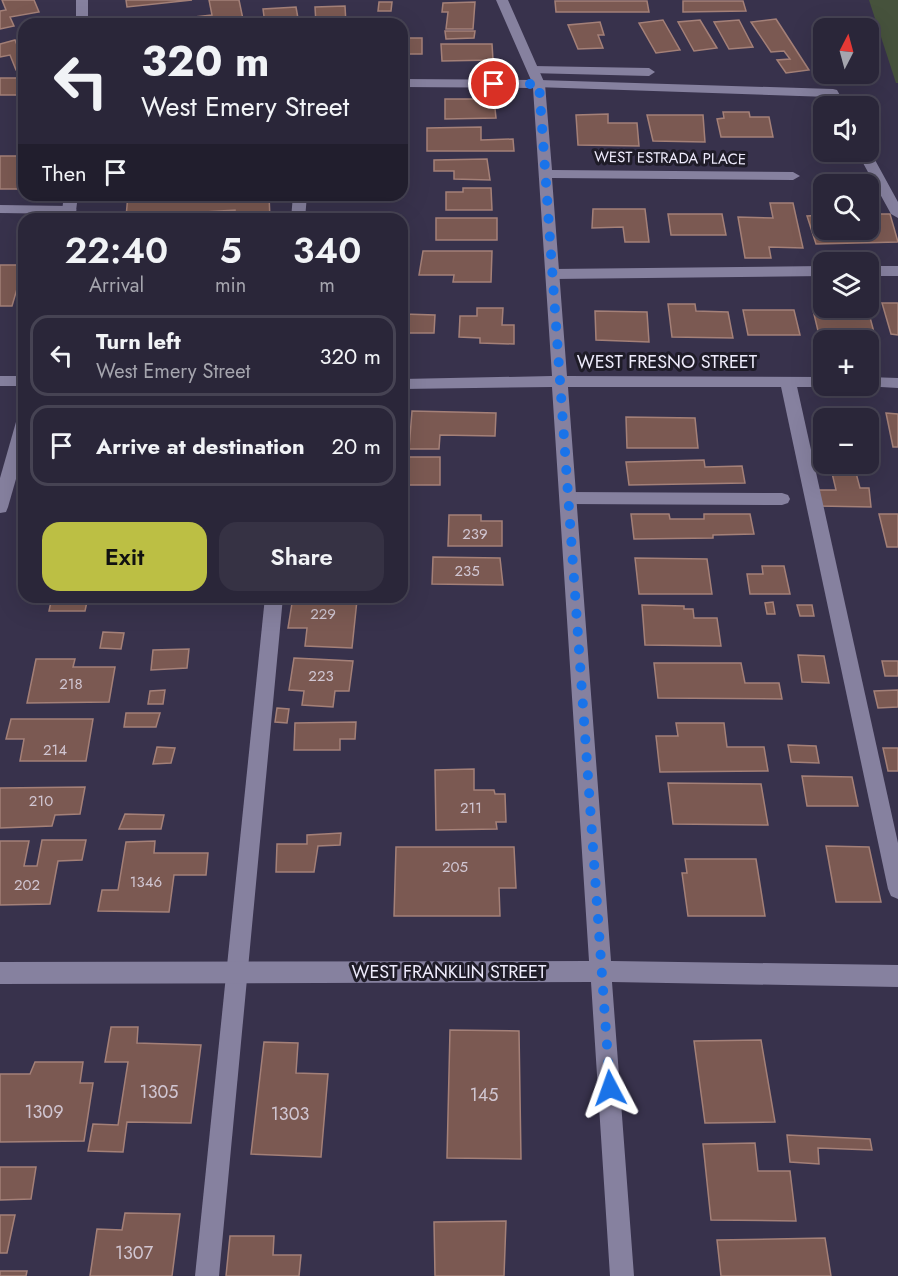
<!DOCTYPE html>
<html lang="en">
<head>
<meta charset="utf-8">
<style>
	body { margin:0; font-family:Jost,sans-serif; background:#363244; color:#f1f3f6; height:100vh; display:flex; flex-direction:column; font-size:22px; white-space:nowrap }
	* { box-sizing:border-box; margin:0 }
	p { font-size:20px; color:#a5a5ae }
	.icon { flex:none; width:33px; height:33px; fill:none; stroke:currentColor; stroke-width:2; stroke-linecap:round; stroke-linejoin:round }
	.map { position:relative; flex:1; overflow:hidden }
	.panel { position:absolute; left:18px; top:213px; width:390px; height:390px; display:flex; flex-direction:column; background:#2a2639; border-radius:18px; box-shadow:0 6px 24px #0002,0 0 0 2px #464353 }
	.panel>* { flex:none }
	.banner { position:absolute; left:18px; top:18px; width:390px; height:183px; border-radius:18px; box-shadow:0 6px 24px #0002,0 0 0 2px #464353; background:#2a2639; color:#f1f3f6; overflow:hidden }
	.needle { width:39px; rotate:6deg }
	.tools { position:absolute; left:813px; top:18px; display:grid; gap:12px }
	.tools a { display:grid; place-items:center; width:66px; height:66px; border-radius:12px; background:#2a2639; box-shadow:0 6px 24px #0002,0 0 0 2px #464353; font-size:30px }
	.pin { position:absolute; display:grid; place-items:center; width:51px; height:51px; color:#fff; margin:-26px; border:3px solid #fff; border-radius:50%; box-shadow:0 2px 6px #0007 }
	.me { position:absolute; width:66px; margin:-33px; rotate:356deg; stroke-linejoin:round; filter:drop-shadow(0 0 4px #0008) }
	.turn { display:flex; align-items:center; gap:21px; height:126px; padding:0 24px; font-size:27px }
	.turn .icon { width:78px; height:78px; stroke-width:2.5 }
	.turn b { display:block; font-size:42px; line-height:51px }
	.then { display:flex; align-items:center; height:57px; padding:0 24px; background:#0003; gap:12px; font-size:22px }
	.eta { display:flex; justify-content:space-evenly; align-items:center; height:102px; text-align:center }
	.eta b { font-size:36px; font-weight:600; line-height:42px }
	.button { display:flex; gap:12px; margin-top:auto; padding:12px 24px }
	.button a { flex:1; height:69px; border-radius:18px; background:#bcbf44; color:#111; font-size:24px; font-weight:600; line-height:69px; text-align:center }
	.button a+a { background:#363244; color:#f1f3f6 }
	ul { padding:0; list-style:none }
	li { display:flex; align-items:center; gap:18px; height:81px; margin:0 12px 9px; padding:0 12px; border:3px solid #464353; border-radius:18px }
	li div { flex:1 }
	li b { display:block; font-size:22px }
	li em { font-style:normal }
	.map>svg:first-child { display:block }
</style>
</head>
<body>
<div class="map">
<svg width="898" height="1276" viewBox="0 0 898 1276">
	<rect width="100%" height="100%" fill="#38324c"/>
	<!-- green -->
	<polygon fill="#46523c" points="869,0 898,0 898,83 896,83"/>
	<!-- building -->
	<g fill="#7b5952" stroke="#a48078" stroke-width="1.5">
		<polygon points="2,0 34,0 39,12 10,17 14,26 0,29 0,11 6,10"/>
		<polygon points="126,0 192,0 127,7"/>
		<polygon points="209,0 239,0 244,24 131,24 212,15"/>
		<polygon points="555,1 647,1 649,12 556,12"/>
		<polygon points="683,1 743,1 746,11 683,12"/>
		<polygon points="379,2 392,2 391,11 378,11"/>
		<polygon points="475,2 473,29 446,29 448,12 442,12 443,3"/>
		<polygon points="345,6 346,24 316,24 315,7"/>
		<polygon points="296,7 299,24 265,24 263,9"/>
		<polygon points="776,19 809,70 786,73 777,60 790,59 784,51 771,52 751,22"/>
		<polygon points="663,20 680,50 656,53 639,23"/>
		<polygon points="700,20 717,48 694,51 678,22"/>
		<polygon points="739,20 753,47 729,49 714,22"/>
		<polygon points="600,22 604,35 598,35 603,48 578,49 568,25"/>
		<polygon points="445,31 475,31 474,38 446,39"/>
		<rect x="402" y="38" width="20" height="16"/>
		<polygon points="15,40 19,50 24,49 24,69 16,70 10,55 0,57 0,44"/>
		<polygon points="441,44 492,44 493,60 442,61"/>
		<rect x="0" y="78" width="24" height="17"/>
		<polygon points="445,99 494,99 496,118 445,119"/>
		<polygon points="723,112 749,112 750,117 769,117 773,137 721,137 717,119 724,118"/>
		<polygon points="608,114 608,123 637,123 639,146 578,145 576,115"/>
		<polygon points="647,115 703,115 705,142 653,141"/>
		<polygon points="481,127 481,140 513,139 514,151 427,151 427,128"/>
		<polygon points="0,156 24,156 23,189 0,189"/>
		<polygon points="487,159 490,180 454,179 454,171 434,171 434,160"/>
		<polygon points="463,188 491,188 492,210 446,210 446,192 463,192"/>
		<polygon points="128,195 269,195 270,219 236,219 235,210 126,217"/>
		<polygon points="770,203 793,203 803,248 769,247 771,258 745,258 738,217 773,218"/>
		<polygon points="593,209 645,209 649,242 625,242 623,227 592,228"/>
		<polygon points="668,214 722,214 726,235 671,235"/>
		<polygon points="868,214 890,214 898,242 816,244 807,216 824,215 824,230 868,230"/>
		<rect x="436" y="218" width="61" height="22"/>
		<polygon points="423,251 492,251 491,282 453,282 454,275 419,275"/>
		<polygon points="0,265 24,265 12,306 0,306"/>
		<polygon points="882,303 898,303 898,335 891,334"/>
		<polygon points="668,304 695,304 696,311 728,312 733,338 672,337"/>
		<polygon points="402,305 405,305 404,314 435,315 434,333 402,333"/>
		<polygon points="477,308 503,308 502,325 514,325 514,344 480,343 480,338 459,337 460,316 477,316"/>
		<polygon points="743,310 794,310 800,335 748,335"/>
		<polygon points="813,310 868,310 875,336 819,335"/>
		<polygon points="595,311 647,312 649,342 596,340"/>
		<polygon points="412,411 496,413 495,436 440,435 439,449 409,449"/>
		<polygon points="886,413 898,414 898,447 893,447"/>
		<polygon points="626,417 695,418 698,448 627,448"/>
		<rect x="402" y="457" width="38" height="28"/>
		<polygon points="704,460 705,467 742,466 745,483 629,485 626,462"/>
		<polygon points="832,473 856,473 860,488 869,488 871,507 819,506 816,490 836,490"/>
		<polygon points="631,514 669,514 670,519 704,519 704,514 750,514 754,534 713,535 713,538 634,539"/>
		<polygon points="879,514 898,514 898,547 887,547"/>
		<polygon points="449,515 481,515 481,521 502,521 502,546 448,546"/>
		<polygon points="433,557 500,558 503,585 432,584"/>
		<polygon points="635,558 707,559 712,594 639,594"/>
		<polygon points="762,566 784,566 790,594 750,594 747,574 763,574"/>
		<polygon points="52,597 88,597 85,611 49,611"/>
		<polygon points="293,597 357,600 352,648 305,646 307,628 288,628"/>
		<polygon points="773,602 775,614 767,614 765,603"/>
		<polygon points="642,605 684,606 684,609 693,609 694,618 717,618 721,646 645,645"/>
		<polygon points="797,605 812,605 814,616 800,616"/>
		<polygon points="103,632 124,633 121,649 100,648"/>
		<polygon points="189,649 187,668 151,670 153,650"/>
		<polygon points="798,655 824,656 829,683 802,682"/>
		<polygon points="294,658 353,661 349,691 335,691 333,707 302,705 304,691 289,690"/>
		<polygon points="36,659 75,659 73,667 115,667 109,702 27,703"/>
		<polygon points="882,661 898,661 898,676 885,676"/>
		<polygon points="654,663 741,663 745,683 779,683 782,699 658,698"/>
		<polygon points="165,690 163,704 148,704 150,691"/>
		<polygon points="898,690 898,707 878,708 874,691"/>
		<polygon points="277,708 289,709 287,723 275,722"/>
		<polygon points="126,713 160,713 156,727 124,727"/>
		<polygon points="11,719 93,719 86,761 20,761 24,739 6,739"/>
		<polygon points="356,722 355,739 340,739 340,750 294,750 295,723"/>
		<polygon points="676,723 724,723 727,747 764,747 768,771 660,772 656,736 678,736"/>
		<polygon points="788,745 816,746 819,763 791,762"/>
		<polygon points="157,747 175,748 171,763 153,764"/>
		<polygon points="883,748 898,748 898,771 888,771"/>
		<polygon points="474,769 474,790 494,790 495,794 505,794 506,822 496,822 497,829 436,830 435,770"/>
		<polygon points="802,776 852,777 858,806 807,806"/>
		<polygon points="668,783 761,784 768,825 673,824"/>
		<polygon points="85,787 80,814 55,815 52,826 0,828 0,788"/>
		<polygon points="125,814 164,815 161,829 119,829"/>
		<polygon points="341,833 340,845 318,846 314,872 276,872 277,844 307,844 307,835"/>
		<polygon points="42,840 86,840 82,860 58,861 50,904 0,905 0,841 29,841 24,866 37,866"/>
		<polygon points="155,841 154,853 208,853 206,875 174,875 169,912 98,911 102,890 118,890 126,842"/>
		<polygon points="826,846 869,847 881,902 836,902"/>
		<polygon points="396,847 514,847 516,888 499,888 500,916 394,916"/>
		<polygon points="685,859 756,859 765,916 688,916 682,873 687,873"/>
		<polygon points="111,1027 138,1027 137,1043 201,1045 191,1123 127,1122 123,1152 88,1151 93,1124 118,1125 128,1062 105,1062"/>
		<polygon points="450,1030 519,1031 521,1159 447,1158"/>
		<polygon points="761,1040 775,1122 705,1123 694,1041"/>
		<polygon points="264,1042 298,1043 296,1073 328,1074 321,1157 251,1154"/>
		<polygon points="35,1062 83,1062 80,1083 93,1083 84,1141 0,1142 0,1074 30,1074"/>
		<polygon points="787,1135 870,1139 872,1150 818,1148 819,1164 790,1162"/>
		<polygon points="755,1143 758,1171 790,1171 796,1221 711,1220 703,1144"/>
		<polygon points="0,1167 36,1167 31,1199 0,1200"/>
		<polygon points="125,1213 180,1214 172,1276 90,1276 97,1229 122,1230"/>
		<polygon points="0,1215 15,1215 7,1253 0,1253"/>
		<polygon points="506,1221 504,1276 435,1276 434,1222"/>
		<polygon points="230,1236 274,1236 273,1255 301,1255 299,1276 226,1276"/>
		<polygon points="825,1238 831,1276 721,1276 717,1240"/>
		<polygon points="0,1271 27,1271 26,1276 0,1276"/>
	</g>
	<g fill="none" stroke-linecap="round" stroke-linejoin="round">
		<!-- lane -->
		<g fill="#86819f" fill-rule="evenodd">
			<polygon points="533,66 649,68 655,72 649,76 529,73 527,70 529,67"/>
			<polygon points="539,80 833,89 837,90 846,106 834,106 829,97 535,87 533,84"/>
			<polygon points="869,149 898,202 898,218 891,214 857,152 868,152"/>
			<polygon points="293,195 307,195 305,219 291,219"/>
			<polygon points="0,205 70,206 77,210 70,214 0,213"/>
			<polygon points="824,266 824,276 553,279 546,274 553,269"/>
			<rect x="868" y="266" width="30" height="10"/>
			<polygon points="788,377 793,378 796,382 898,843 898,899 891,896 888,889 780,382 783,378"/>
			<polygon points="568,492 782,493 788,495 790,499 788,503 782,505 568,504 562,502 560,498 562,494"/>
			<polygon points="265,597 283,597 219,1276 195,1276"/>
		</g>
		<!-- street -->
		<g fill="#86819f" fill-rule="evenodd">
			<rect x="76" y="0" width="12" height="24"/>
			<polygon points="496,0 508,0 545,84 552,170 793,172 800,176 793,180 552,178 567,376 824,377 824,386 830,386 824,387 568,387 611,961 898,965 898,987 612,982 634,1276 610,1276 591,982 0,984 0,962 589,961 552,387 402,389 402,379 552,376 533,88 402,87 402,79 531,80"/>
			<polygon points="64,195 78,195 75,219 61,219"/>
			<rect x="0" y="376" width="24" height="10"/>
			<polygon points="868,377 898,378 898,388 863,386 868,386"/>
			<polygon points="24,416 24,451 8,507 6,512 0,513 0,478 16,422 18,418"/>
		</g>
	</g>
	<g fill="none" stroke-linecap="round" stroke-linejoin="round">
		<!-- route -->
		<polyline stroke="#1a73e8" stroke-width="10" stroke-dasharray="0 18" points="494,84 539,84 610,1088"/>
	</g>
	<g text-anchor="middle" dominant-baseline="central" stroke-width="6" stroke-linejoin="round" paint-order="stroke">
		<!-- far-street labels -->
		<g font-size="15" fill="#eeebfc" stroke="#1f1c28">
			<text transform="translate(670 158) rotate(1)">WEST ESTRADA PLACE</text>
		</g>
		<!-- number labels -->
		<g font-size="15" fill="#d1c6d2">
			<text x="475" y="534">239</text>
			<text x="467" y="571">235</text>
			<text x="323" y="614">229</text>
			<text x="321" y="676">223</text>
			<text x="71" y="684">218</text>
			<text x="55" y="750">214</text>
			<text x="41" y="801">210</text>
			<text x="471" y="808">211</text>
			<text x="455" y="867">205</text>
			<text x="146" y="882">1346</text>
			<text x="27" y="885">202</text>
		</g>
		<!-- street labels -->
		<g font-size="18" fill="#eeebfc" stroke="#1f1c28">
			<text x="667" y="362">WEST FRESNO STREET</text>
			<text x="449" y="972">WEST FRANKLIN STREET</text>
		</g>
		<!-- near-number labels -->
		<g font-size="18" fill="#d1c6d2">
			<text x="159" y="1092">1305</text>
			<text x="484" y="1095">145</text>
			<text x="44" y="1112">1309</text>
			<text x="290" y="1114">1303</text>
			<text x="134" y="1253">1307</text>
		</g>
	</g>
</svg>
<div class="tools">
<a><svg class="needle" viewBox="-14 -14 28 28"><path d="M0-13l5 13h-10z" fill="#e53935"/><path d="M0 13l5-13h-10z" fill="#a5a5ae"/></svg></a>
<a><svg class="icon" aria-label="sound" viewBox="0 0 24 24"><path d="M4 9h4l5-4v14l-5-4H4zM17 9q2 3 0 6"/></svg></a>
<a><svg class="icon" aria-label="search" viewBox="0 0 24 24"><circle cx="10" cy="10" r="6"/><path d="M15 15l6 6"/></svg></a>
<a><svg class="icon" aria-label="layers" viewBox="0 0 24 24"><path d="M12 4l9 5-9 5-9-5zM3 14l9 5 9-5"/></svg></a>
<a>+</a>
<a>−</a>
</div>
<div class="pin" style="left:494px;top:84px;background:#d93025"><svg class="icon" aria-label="arrive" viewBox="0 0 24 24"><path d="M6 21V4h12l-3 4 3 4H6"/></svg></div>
<svg class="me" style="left:610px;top:1088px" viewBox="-20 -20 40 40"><path d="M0-17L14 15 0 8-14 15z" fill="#1a73e8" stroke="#fff" stroke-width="4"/></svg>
<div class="banner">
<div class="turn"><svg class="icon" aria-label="left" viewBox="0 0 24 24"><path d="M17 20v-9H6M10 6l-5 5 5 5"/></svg><div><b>320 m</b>West Emery Street</div></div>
<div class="then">Then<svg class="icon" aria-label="arrive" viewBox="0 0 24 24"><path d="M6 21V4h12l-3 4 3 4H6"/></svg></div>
</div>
<section class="panel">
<div class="eta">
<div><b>22:40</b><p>Arrival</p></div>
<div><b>5</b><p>min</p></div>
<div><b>340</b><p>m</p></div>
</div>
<ul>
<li><svg class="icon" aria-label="left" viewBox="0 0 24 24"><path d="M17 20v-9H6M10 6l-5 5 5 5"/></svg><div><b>Turn left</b><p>West Emery Street</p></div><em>320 m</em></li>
<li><svg class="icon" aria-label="arrive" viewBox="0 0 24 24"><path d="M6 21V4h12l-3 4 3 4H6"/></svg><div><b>Arrive at destination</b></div><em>20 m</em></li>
</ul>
<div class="button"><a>Exit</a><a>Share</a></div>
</section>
</div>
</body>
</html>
